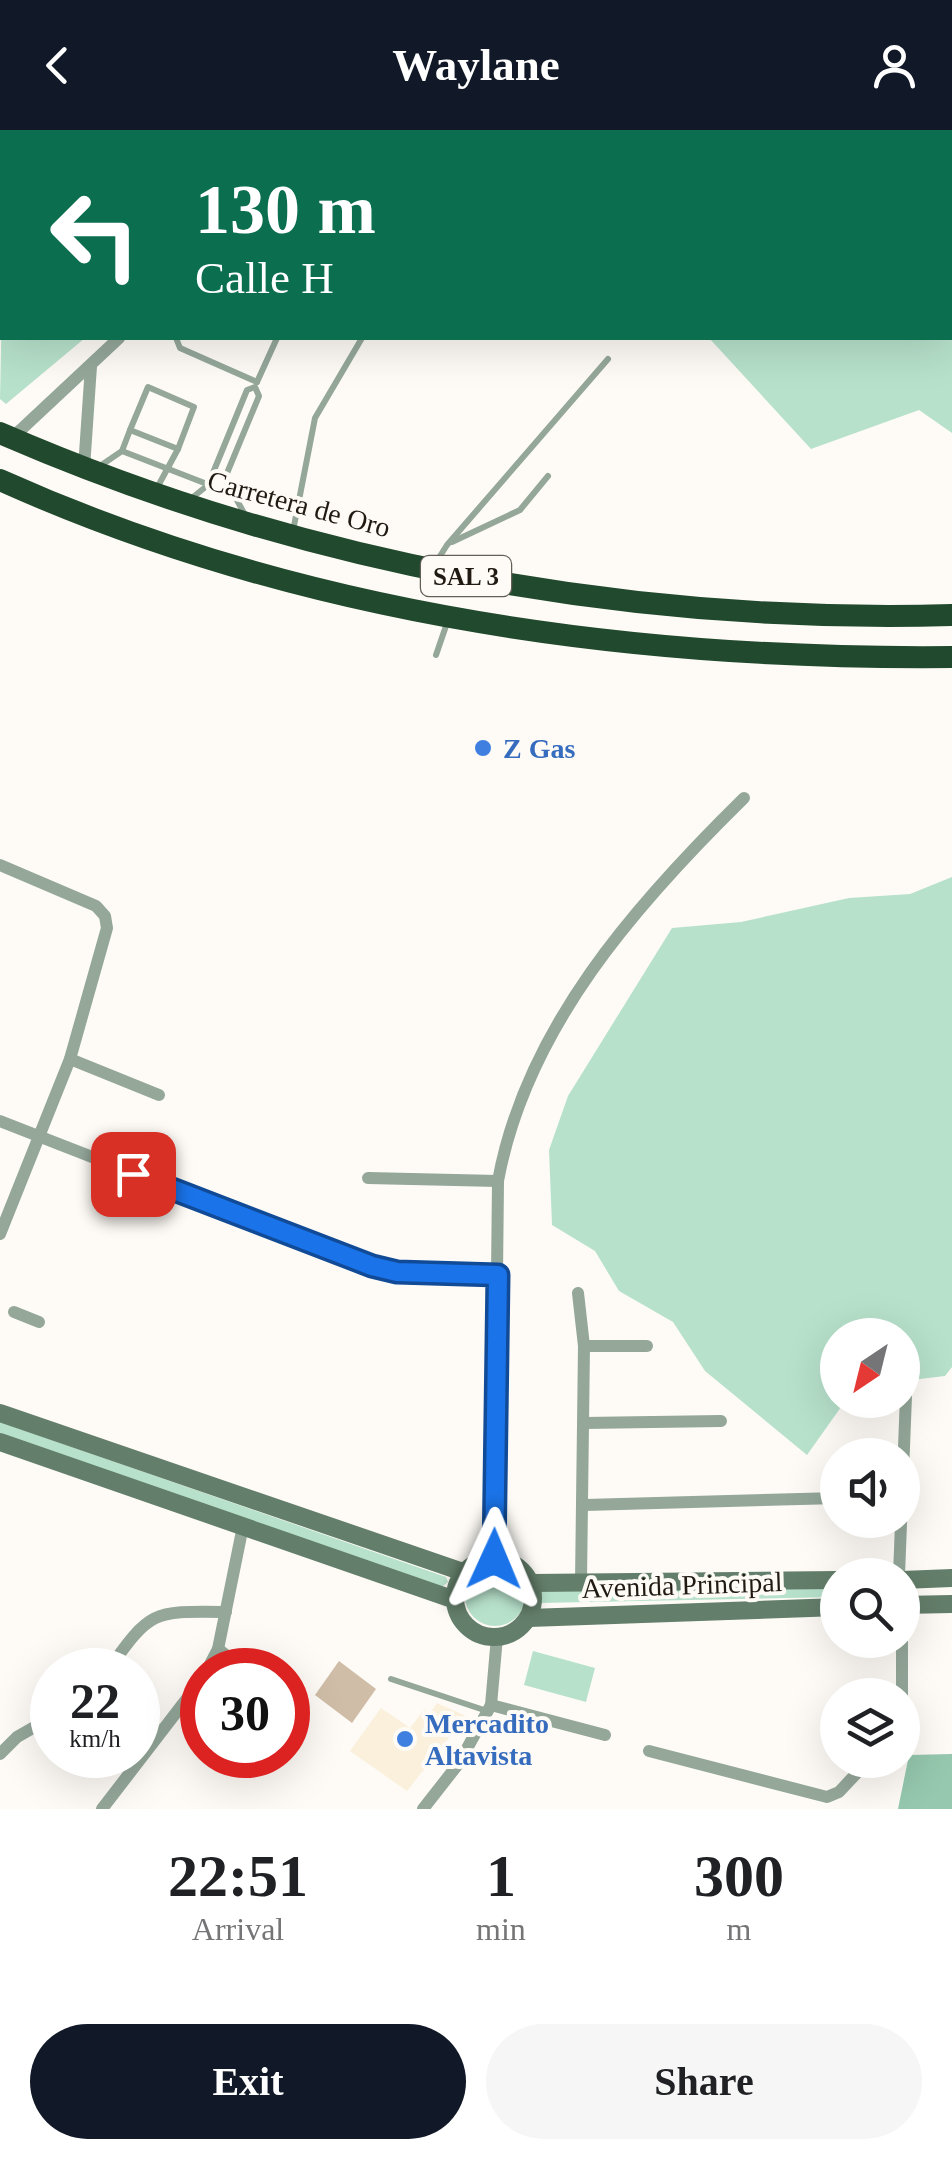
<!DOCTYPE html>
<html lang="en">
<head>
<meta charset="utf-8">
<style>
	body { margin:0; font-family:"Times New Roman",serif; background:#f6f6f6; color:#202124; height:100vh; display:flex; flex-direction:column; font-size:38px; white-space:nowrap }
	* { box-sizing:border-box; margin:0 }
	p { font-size:32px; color:#757577 }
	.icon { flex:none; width:55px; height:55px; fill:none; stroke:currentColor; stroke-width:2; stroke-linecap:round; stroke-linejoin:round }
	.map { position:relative; height:1679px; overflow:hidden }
	.details { display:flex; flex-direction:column; background:#fff; flex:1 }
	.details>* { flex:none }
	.top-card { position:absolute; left:0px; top:0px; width:952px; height:210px; box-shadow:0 10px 40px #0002; background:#0b6e4f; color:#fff; overflow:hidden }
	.needle { width:65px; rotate:215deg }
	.tools { position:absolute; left:820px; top:1188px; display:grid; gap:20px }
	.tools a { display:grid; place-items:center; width:100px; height:100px; border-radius:50%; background:#fff; box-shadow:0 10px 40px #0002; font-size:50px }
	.speed { position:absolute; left:30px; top:1518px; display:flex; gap:20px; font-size:50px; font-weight:700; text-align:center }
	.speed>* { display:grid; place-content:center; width:130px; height:130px; border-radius:50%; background:#fff; box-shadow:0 10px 40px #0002; line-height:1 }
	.speed small { font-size:25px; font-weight:400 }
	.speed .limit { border:15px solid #d22; background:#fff; color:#111 }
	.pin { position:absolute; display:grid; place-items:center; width:85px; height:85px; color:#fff; margin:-42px; border-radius:20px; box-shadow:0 5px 15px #0006 }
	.me { position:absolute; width:110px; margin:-55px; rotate:1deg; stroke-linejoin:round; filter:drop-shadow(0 0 8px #0008) }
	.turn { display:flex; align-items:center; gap:35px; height:210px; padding:0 30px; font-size:45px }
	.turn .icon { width:130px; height:130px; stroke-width:2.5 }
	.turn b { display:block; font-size:70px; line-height:85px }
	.eta { display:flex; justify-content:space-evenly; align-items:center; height:170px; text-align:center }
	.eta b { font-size:60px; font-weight:800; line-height:70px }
	.button { display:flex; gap:20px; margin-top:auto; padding:20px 30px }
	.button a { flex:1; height:115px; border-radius:60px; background:#111827; color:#fff; font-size:40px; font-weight:800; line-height:115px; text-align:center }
	.button a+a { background:#f6f6f6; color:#202124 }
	header { display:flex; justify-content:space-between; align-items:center; height:130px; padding:0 30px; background:#111827; color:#fff; font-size:45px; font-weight:800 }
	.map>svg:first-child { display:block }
</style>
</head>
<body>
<header><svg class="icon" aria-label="back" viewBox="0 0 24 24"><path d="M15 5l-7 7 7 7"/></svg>Waylane<svg class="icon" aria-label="person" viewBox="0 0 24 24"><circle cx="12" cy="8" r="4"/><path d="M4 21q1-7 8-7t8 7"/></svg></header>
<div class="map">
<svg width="952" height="1679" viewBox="0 0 952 1679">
	<rect width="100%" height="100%" fill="#fefbf6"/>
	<!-- commercial -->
	<polygon fill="#faf0db" points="437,1573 466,1586 407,1661 350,1621 381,1578 410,1598 424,1580 431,1582"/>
	<!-- green -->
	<g fill="#b7e1cb">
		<polygon points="0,0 426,0 2,2 2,115"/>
		<polygon points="454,0 952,0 952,303 919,280 811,319 709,208 950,208 950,2"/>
		<polygon points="2,170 2,208 85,208 6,274 0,269"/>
		<polygon points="952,747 952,1237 945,1246 903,1251 902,1205 838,1205 838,1270 846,1270 807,1325 705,1241 673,1192 619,1161 595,1121 552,1095 549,1020 568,966 672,798 741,792 849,768 910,764"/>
		<polygon points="0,1292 446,1447 448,1452 442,1457 0,1304"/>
		<circle cx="495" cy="1466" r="30"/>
		<polygon points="837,1458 838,1467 539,1473 538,1460"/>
		<polygon points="533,1521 595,1538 586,1572 524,1555"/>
	</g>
	<!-- forest -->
	<polygon fill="#95c8ae" points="952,1624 952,1679 898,1679 909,1625"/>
	<!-- building -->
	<polygon fill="#cfbda7" points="339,1531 376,1559 352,1593 315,1565"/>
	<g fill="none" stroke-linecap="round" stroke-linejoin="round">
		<!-- lane -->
		<g stroke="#94a799" stroke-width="6">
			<polyline points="176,208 180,218 257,252"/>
			<polyline points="257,252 277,208"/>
			<polygon points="148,257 194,277 178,319 130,300"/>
			<polyline points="122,321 130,300"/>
			<polyline points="100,336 122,321 207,354"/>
			<polyline points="157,358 178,319"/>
			<polyline points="193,367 208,355 247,260 255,257 259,266 225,348 245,385"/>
			<polyline points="293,401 315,288 362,208"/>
			<polyline points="452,412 520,380 548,346"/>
			<polyline points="435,434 447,415 608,229"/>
			<polyline points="436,525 447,493"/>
			<polyline points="391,1549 487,1581"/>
		</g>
		<!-- street -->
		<g stroke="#94a799" stroke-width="12">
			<polyline points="247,2 250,0"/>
			<polyline points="12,308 119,208"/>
			<polyline points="84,338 91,236"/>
			<polyline points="0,735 96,776 105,786 107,798 70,929 0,1104"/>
			<polyline points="70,929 159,965"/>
			<polyline points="0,991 371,1136 397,1142 498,1145"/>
			<polyline points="368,1048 498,1051"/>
			<polyline points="578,1163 584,1216 581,1452"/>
			<polyline points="14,1182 39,1192"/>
			<polyline points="584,1216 647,1216"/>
			<polyline points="584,1293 721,1291"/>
			<polyline points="585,1375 838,1368"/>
			<path d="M494,1429L498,1051C526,898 636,774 744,668"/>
			<polyline points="899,1445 906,1266"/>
			<polyline points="902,1510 902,1593"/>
			<polyline points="218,1519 243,1538"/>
			<path d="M108,1540C151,1480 152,1481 226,1482"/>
			<polyline points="207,1540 218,1519 243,1396"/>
			<polyline points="491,1575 605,1605"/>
			<polyline points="649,1621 827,1667 839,1662 869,1630"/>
			<polyline points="0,1624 17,1607 52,1587"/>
			<polyline points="102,1679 202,1549"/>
			<polyline points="423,1679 459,1633 491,1575 497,1507"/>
		</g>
		<!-- secondary -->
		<g stroke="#637e6a" stroke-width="18">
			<polyline points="0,1283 463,1442"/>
			<polyline points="0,1312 455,1470"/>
			<circle cx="494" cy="1468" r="39"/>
			<polyline points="902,1450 952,1448"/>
			<polyline points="531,1453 838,1450"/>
			<polyline points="902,1475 952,1474"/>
			<polyline points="529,1488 838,1477"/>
		</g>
		<!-- highway -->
		<g stroke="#21492e" stroke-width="22">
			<path d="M0,303C299,433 626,494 952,485"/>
			<path d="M0,350C298,484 628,530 952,527"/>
		</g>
	</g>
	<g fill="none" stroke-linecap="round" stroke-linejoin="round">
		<!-- route casing -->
		<g stroke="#114b97" stroke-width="25">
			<polyline id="route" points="133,1044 372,1136 397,1142 498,1145 494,1429"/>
		</g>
		<!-- route -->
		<use href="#route" stroke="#1a73e8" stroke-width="18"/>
	</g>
	<!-- markers -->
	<g fill="#3f7fe0" stroke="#fefbf6" stroke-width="4">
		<circle cx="483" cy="618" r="10"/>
		<circle cx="405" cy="1609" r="10"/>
	</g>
	<g text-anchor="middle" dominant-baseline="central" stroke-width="8" stroke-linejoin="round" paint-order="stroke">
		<!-- shield labels -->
		<rect fill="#fefbf6" stroke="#635e56" stroke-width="2.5" x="421" y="426" width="90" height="40" rx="8"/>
		<g font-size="25" font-weight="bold" fill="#201a12">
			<text x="466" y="446">SAL 3</text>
		</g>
		<!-- street labels -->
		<g font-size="28" fill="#201a12" stroke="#fefbf6">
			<text transform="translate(299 374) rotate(15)">Carretera de Oro</text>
			<text transform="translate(682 1455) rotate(-2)">Avenida Principal</text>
		</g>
		<!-- shop labels -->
		<g font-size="28" font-weight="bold" fill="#366cbe" stroke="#fefbf6" text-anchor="start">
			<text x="503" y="618">Z Gas</text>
			<text x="425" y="1593">Mercadito<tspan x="425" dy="32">Altavista</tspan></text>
		</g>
	</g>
</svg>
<div class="tools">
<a><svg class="needle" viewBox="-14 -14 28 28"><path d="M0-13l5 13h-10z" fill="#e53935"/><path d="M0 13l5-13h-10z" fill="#757577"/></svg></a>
<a><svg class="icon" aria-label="sound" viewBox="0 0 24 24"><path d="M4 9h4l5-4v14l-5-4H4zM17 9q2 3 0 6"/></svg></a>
<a><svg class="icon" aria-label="search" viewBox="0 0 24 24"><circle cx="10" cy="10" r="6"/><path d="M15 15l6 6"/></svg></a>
<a><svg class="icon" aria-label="layers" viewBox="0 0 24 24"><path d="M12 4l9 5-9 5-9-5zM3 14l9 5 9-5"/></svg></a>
</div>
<div class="speed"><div>22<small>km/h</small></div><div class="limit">30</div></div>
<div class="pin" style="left:133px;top:1044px;background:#d93025"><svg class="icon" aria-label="arrive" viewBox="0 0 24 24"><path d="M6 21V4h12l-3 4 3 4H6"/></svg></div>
<svg class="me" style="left:494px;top:1429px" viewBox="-20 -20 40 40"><path d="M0-17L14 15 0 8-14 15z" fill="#1a73e8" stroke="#fff" stroke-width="4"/></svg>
<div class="top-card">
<div class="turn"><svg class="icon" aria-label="left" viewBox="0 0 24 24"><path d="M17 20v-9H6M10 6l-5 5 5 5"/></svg><div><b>130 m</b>Calle H</div></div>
</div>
</div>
<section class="details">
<div class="eta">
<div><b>22:51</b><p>Arrival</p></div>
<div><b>1</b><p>min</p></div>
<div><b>300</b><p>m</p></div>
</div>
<div class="button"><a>Exit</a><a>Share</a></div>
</section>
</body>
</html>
